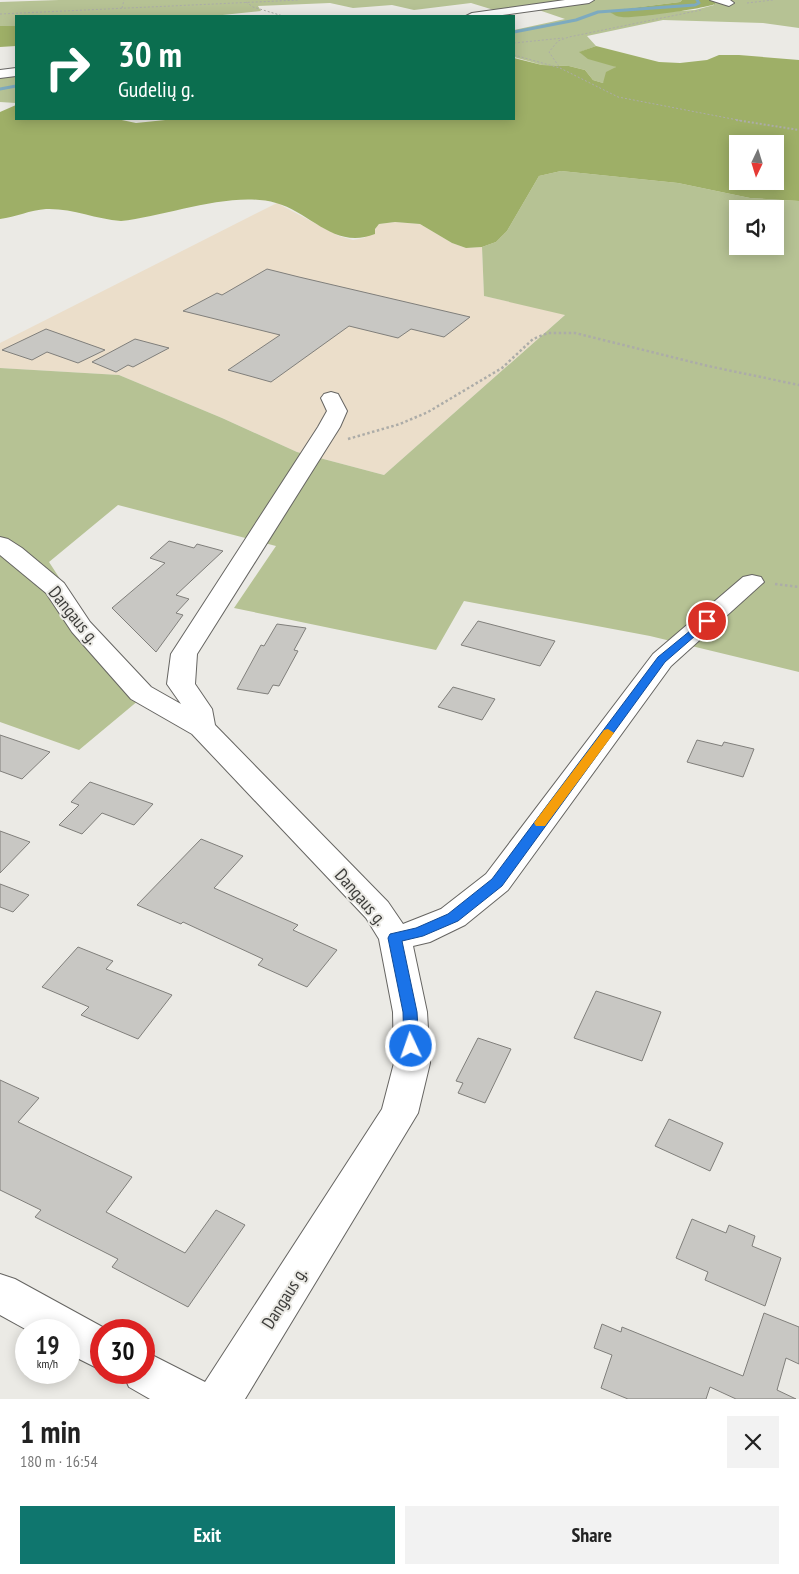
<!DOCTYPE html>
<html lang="en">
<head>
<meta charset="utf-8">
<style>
	body { margin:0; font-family:"PT Sans Narrow",sans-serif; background:#f2f2f2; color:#222; height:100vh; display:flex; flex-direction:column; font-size:19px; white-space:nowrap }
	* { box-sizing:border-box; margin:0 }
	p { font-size:16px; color:#767676 }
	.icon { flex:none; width:28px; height:28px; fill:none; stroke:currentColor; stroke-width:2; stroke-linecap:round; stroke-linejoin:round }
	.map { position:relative; height:1399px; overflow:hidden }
	.panel { display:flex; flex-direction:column; background:#fff; flex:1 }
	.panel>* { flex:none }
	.banner { position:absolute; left:15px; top:15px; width:500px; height:105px; border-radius:0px; box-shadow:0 2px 12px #0003; background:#0b6e4f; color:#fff; overflow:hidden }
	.needle { width:32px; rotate:184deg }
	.tools { position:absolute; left:729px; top:135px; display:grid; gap:10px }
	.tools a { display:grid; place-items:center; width:55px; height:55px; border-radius:0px; background:#fff; box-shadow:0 2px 12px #0003; font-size:25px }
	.speed { position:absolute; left:15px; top:1319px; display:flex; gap:10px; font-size:25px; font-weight:700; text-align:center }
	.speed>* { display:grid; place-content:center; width:65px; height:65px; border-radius:50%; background:#fff; box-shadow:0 2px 12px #0003; line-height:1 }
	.speed small { font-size:12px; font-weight:400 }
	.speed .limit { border:8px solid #d22; background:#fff; color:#111 }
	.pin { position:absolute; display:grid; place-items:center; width:42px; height:42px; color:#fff; margin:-21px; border:2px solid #fff; border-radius:50%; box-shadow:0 1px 5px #0007 }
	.me { position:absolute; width:55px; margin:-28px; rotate:357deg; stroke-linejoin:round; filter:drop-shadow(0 0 4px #0008) }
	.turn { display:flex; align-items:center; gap:18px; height:105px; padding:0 20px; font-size:22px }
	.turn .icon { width:65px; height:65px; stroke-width:2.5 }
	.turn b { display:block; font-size:35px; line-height:42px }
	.round { display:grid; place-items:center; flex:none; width:52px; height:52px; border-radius:0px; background:#f2f2f2 }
	.overview { display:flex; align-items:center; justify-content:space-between; height:85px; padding:0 20px }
	h1 { font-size:30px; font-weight:700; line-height:38px }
	.button { display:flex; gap:10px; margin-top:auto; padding:10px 20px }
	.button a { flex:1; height:58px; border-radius:0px; background:#0f766e; color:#fff; font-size:20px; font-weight:700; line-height:58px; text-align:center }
	.button a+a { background:#f2f2f2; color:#222 }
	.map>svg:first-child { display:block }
</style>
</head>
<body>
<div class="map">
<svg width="799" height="1399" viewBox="0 0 799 1399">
	<rect width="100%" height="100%" fill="#ebeae5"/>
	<!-- industrial -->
	<polygon fill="#ebdeca" points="277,203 339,236 353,240 364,238 379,224 395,222 420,224 452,243 466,248 482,247 484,296 566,314 384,475 297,452 222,418 119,375 0,368 0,343"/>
	<!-- green -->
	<g fill="#b6c294" fill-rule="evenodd">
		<path d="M59,0H682L680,2L609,11L615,15L695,10L714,5V0H799V28L763,23L663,20L587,36L596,46L580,52C592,63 605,59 616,67L603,83L593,80L585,70L569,66L542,65L514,57V30L565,19L527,6L494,10L471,3L414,10L392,5L353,8L330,3L258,6L261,11L213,16H16V26H0V2Z"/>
		<polygon points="16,76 16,103 0,102 0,78"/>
		<path d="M561,171L678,183L750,198L799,201V672L650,636L464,601L436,650L234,608L276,546L118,505L49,562L139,700L79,750L0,722V368L119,375L222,418L297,452L384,475L565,315L484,296L482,247L496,242L507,231L539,176ZM738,209H775V246H738Z"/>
	</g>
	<!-- forest -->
	<g fill="#9eaf67" fill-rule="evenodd">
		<path d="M682,0H714L715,4C708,8 630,19 622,17C617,17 613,14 608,11L680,2Z"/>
		<polygon points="0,26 16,26 16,46 0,47"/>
		<path d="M596,46L659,62L680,63L707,60L719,55H739L799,60V201L750,198L678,183L561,171L539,176L507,231L496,242L482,247L466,248L452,243L420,224L395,222L379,224L375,229V234C334,250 312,213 276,203C232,190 167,216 121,221C95,219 72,208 46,209C30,210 16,217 0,219V112L16,105V119H117L136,123L175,119H514V58L542,65L569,66L585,70L593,80L603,83L606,72L616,67L588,59L579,52ZM738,144H775V181H738Z"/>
	</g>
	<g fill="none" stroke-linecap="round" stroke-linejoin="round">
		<!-- stream -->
		<g stroke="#7daabf" stroke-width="3">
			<polyline points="514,32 576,20 598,12 695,5 699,3 697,0"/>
			<polyline points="0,89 16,86"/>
		</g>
	</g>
	<!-- building -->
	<g fill="#c8c7c3" stroke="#807f7b">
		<polygon points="267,269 299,277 470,317 444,337 411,329 398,338 349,326 271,382 228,370 280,335 183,311 217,293 222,295"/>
		<polygon points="46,329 105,350 78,363 47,352 32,360 2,350"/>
		<polygon points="135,339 169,348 133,367 128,365 116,372 92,362"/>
		<polygon points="169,541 194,548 197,544 223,551 176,595 189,599 176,613 183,615 156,652 112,608 165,563 150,558"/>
		<polygon points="478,621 555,641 540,666 461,645"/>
		<polygon points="277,624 306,628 294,650 298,651 279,686 273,685 268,694 237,689 261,645 264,646"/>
		<polygon points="453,687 495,699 482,720 438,707"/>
		<polygon points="0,735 50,752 22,779 0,771"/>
		<polygon points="697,740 722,746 724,742 754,749 743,777 687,762"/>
		<polygon points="90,782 153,804 134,825 102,813 82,834 59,825 79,805 71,802"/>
		<polygon points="0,831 30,842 0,873"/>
		<polygon points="201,839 243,856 214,888 298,925 293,930 337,950 307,987 258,965 263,959 183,922 181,924 137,905"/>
		<polygon points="0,884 29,895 13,912 0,907"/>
		<polygon points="78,947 113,961 106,969 172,995 138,1039 81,1015 89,1007 42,987"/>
		<polygon points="596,991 661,1012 642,1061 574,1038"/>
		<polygon points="478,1038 511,1049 485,1103 458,1093 463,1083 456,1081"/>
		<polygon points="0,1080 39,1098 18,1122 132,1177 106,1212 185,1253 216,1210 245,1225 188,1307 112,1267 118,1259 35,1217 41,1210 0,1190"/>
		<polygon points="669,1119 723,1143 710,1171 655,1146"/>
		<polygon points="692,1219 726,1233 729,1225 755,1236 752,1246 781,1258 765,1306 705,1280 708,1272 676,1258"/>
		<polygon points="764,1313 799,1327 799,1364 786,1358 777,1390 796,1399 736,1399 710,1387 706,1399 628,1399 601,1388 612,1355 594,1348 602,1324 621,1332 622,1327 743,1376"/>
	</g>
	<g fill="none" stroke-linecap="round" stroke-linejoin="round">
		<!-- minor casing -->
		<g stroke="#666562" stroke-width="2">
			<g id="minor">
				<polygon points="565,0 594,0 589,3 495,16 466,16 472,13"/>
				<polygon points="710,0 730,0 734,3 729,6"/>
				<polygon points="16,68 16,76 0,78 0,70"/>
				<polygon points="331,392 338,394 347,411 340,427 197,654 195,684 212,709 215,725 388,902 403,924 441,909 486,874 653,654 743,577 752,575 761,577 764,582 671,666 508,890 465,925 430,942 413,946 427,1012 430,1063 418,1113 245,1399 150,1399 129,1387 122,1372 144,1372 144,1351 205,1382 382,1109 394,1063 393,1012 379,939 366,918 192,734 131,699 72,632 46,593 0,555 0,537 8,539 22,548 64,583 90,622 151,687 181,704 167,684 171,654 318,427 327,411 321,398 324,394"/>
				<polygon points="0,1274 15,1279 108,1330 101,1330 101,1370 69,1354 69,1330 27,1330 0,1315"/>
			</g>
		</g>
		<!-- path-far2 -->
		<g stroke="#acaca8" stroke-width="1" stroke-dasharray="2 2" stroke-linecap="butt">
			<polyline points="246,2 253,7 283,16"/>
			<polyline points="747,3 773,0"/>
			<polyline points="122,8 124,0"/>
			<polyline points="701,10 569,37 558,41 549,52 560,68 618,97 743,121"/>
			<polyline points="0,14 299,0"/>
			<polyline points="514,43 563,38"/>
			<polyline points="514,55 560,68"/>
		</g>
		<!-- path-far1 -->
		<polyline stroke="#acaca8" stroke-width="2" stroke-dasharray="2 2" stroke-linecap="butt" points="736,120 799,130"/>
		<!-- path -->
		<g stroke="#acaca8" stroke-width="2.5" stroke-dasharray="2.5 2.5" stroke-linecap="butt">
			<polyline points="348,439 400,424 428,412 502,368 533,339 548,333 575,333 708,366 799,385"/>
			<polyline points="775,584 799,587"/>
		</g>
		<!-- minor -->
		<use href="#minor" fill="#fff" fill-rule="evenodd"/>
	</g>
	<!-- route -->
	<polygon fill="#1a73e8" stroke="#114b97" points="707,617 710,618 710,623 665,662 502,886 458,921 423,936 402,941 417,1012 419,1046 416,1050 406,1050 404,1046 403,1012 388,938 390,934 416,928 448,914 492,879 658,657"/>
	<!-- slow -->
	<polygon fill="#f59e0b" points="608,729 614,733 545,826 536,826 534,823 536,820 604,730"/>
	<g text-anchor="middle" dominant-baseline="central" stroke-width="4" stroke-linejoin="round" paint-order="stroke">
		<!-- near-street labels -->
		<g font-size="18" fill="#3d3d3b" stroke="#ebeae5">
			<text transform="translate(74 615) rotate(51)">Dangaus g.</text>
			<text transform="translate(361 897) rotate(49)">Dangaus g.</text>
			<text transform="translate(284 1298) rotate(-58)">Dangaus g.</text>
		</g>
	</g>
</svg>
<div class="tools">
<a><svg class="needle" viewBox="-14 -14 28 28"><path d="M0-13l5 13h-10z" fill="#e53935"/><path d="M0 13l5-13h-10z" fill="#767676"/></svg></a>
<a><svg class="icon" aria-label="sound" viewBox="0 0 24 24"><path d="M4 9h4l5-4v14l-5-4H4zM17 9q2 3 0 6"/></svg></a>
</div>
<div class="speed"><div>19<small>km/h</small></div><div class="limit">30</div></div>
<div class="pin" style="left:707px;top:621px;background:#d93025"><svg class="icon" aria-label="arrive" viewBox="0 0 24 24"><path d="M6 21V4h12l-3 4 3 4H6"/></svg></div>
<svg class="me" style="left:411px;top:1046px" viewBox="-20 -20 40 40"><circle r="17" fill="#1a73e8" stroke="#fff" stroke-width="3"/><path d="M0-11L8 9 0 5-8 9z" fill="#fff"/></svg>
<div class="banner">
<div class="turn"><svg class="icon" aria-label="right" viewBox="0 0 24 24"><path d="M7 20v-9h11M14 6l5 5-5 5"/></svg><div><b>30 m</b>Gudelių g.</div></div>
</div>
</div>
<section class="panel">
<div class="overview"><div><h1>1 min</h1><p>180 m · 16:54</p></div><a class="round"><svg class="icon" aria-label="close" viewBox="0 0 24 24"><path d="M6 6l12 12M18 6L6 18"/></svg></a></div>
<div class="button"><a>Exit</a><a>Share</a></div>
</section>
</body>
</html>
